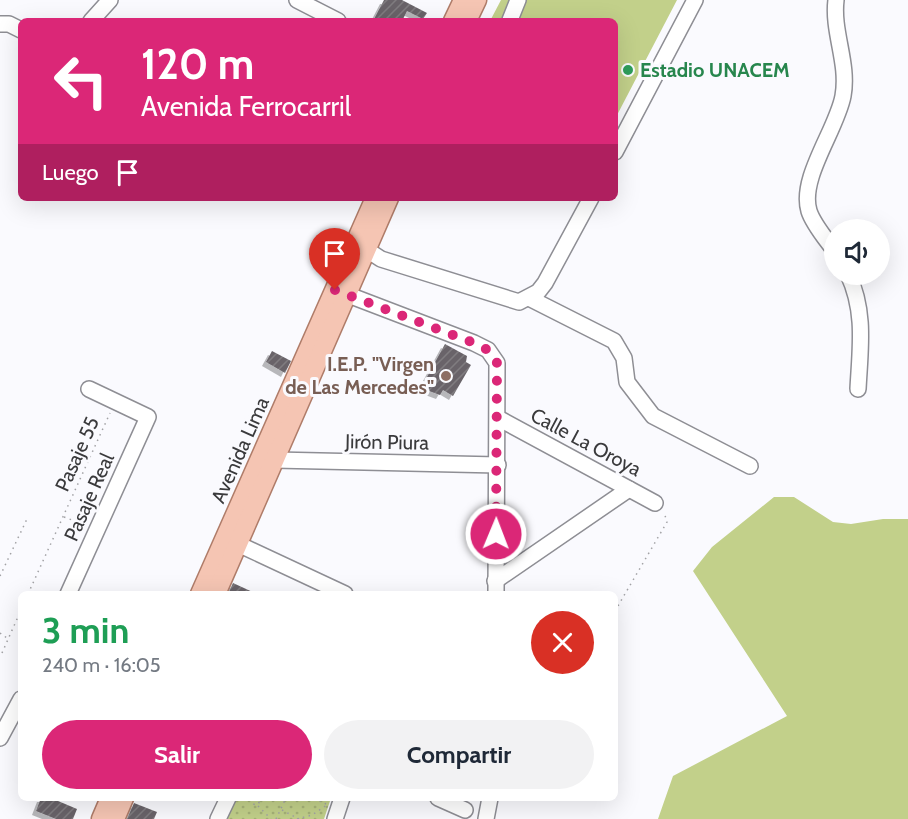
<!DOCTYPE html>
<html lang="es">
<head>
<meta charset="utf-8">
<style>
	body { margin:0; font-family:Cabin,sans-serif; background:#f2f2f3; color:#1f2937; height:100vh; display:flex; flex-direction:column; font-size:22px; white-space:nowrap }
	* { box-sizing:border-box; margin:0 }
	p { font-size:20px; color:#747a83 }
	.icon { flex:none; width:33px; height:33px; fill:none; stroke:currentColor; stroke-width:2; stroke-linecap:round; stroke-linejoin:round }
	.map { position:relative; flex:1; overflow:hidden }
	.details { position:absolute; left:18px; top:591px; width:600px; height:210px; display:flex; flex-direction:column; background:#fff; border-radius:9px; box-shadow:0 6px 24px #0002 }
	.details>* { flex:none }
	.guide { position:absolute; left:18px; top:18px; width:600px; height:183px; border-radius:9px; box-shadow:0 6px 24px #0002; background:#db2777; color:#fff; overflow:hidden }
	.controls { position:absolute; left:824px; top:219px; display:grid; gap:12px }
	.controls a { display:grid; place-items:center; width:66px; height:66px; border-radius:50%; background:#fff; box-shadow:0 6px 24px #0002; font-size:30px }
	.pin { position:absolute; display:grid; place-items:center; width:51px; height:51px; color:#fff; margin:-62px -26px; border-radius:50% 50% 50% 0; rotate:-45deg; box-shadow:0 0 6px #0007 }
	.pin .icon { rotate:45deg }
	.me { position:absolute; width:66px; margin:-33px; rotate:1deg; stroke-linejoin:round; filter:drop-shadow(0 0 4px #0008) }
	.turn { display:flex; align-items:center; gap:21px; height:126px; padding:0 24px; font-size:27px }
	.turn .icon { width:78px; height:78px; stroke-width:2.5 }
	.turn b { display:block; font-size:42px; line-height:51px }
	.then { display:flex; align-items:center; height:57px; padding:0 24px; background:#0003; gap:12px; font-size:22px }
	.round { display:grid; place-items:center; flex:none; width:63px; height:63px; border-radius:32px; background:#f2f2f3 }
	.overview { display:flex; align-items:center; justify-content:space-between; height:102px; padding:0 24px }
	h1 { font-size:36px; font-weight:700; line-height:45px; color:#1e9e55 }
	.cta { display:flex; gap:12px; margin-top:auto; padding:12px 24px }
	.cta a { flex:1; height:69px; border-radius:36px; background:#db2777; color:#fff; font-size:24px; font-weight:700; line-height:69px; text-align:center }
	.cta a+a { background:#f2f2f3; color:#1f2937 }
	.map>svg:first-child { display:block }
</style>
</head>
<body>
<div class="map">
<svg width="908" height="819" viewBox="0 0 908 819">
	<defs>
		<pattern id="park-dots" width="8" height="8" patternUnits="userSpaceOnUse" patternTransform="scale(1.5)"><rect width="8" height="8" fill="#c2d08a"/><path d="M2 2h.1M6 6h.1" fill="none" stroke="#a7b378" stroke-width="1.8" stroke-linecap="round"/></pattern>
		<pattern id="building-hatch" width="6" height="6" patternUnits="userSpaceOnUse" patternTransform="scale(1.5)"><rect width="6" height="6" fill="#696469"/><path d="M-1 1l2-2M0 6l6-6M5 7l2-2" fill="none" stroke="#807c80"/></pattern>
		<filter id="shadow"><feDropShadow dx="-4" dy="4" stdDeviation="0" flood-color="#0004"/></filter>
	</defs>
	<rect width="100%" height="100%" fill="#fafafe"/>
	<!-- green -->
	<g fill="#c2d08a">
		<polygon points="501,0 677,0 615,119 615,21 490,21"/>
		<polygon points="774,497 794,497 833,522 851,524 883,519 908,519 908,819 658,819 673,776 787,716 693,571 712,547"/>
	</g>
	<!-- park -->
	<polygon fill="url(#park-dots)" points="231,798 331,798 324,819 221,819"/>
	<!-- building -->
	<g fill="url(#building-hatch)" filter="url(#shadow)">
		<polygon points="384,0 402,0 427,13 423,19 407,11 402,21 373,21"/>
		<polygon points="445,344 467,356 466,362 471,365 453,396 443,390 440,395 421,388"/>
		<polygon points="272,351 291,361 285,373 266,362"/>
		<polygon points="233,583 257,594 228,594"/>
		<polygon points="41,798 51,798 77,809 73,819 56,819 36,811"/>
		<polygon points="134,803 157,812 154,819 127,819"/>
	</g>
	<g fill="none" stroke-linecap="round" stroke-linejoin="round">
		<!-- minor casing -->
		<g stroke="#8e8e94" stroke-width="18">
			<g id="minor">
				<polyline points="297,0 338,21"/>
				<polyline points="510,20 518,0"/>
				<polyline points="91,21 110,0"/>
				<polyline points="0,24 9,24 21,30"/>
				<polyline points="615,152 695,0"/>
				<polyline points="358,244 381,259 519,302 538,292 545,283 591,198"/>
				<path d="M834,250C826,239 813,224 809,211C799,178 837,129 843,96C849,63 832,32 836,0"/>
				<path d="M848,274C866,312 860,349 858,389"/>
				<polyline points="338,291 474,343 488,350 497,363 496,594"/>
				<polyline points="529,298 614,341 624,358 627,382 653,416 750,466"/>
				<polyline points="498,418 655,503"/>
				<polyline points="275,460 498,465"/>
				<polyline points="238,544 345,594"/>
				<polyline points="495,581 629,489"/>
				<polyline points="68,594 148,417 89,389"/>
				<polyline points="0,738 21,699"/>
				<polyline points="438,798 465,810"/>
				<polyline points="218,819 228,798"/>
				<polyline points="335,819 342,798"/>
				<polyline points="486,819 490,798"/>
			</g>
		</g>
		<!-- major casing -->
		<g stroke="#af7c69" stroke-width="21">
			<g id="major">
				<polyline points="453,21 463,0"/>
				<polyline points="467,21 477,0"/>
				<polyline points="200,594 375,198"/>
				<polyline points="216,594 389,198"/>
				<polyline points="101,819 110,798"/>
				<polyline points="115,819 124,798"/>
			</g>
		</g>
		<!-- path -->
		<g stroke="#a2a2a5" stroke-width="1.5" stroke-dasharray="1.5 4.5" stroke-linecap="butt">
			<polyline points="64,517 85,525"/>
			<polyline points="0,576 27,519"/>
			<polyline points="28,594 110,413"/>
			<polyline points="615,611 667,522 664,512"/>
			<polyline points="0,633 7,638"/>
			<polyline points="2,653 21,610"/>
			<polyline points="314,798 326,804"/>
			<circle cx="256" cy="802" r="3"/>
			<polyline points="258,806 271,819"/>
			<polyline points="282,810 299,819"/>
			<polyline points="276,819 286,798"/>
			<polyline points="297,819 312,815 327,805"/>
		</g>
		<!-- minor -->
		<use href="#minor" stroke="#fff" stroke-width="15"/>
		<!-- major -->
		<use href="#major" stroke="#f5c5b3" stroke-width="18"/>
	</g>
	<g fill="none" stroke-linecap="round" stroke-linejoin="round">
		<!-- route -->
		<polyline stroke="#db2777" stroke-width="10" stroke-dasharray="0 18" points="335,290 474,343 488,350 497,363 496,534"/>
	</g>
	<!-- markers -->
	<circle fill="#2e9e5b" stroke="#fafafe" stroke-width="2" cx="628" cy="70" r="6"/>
	<circle fill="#8d6e63" stroke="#fafafe" stroke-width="2" cx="446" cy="376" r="6"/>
	<g text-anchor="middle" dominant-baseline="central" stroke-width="6" stroke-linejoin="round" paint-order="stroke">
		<!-- leisure labels -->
		<g font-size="20" font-weight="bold" fill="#27864d" stroke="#fafafe" text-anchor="start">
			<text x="640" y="70">Estadio UNACEM</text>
		</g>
		<!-- education labels -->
		<g font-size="20" font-weight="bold" fill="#785e54" stroke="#fafafe" text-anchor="end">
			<text x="434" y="364">I.E.P. "Virgen<tspan x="434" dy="23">de Las Mercedes"</tspan></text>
		</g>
		<!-- street labels -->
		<g font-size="20" fill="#3a3a3c" stroke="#fafafe">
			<text transform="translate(387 442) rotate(1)">Jirón Piura</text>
			<text transform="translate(586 442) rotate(28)">Calle La Oroya</text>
			<text transform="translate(240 450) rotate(-66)">Avenida Lima</text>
			<text transform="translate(77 454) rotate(-66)">Pasaje 55</text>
			<text transform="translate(89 497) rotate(-66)">Pasaje Real</text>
		</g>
	</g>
</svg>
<div class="controls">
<a><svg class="icon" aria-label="sound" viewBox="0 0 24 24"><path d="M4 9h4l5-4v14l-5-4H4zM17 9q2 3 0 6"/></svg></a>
</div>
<div class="pin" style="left:335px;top:290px;background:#d93025"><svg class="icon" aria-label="arrive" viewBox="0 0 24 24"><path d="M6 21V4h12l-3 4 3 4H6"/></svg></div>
<svg class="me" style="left:496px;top:534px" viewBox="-20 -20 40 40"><circle r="17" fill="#db2777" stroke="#fff" stroke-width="3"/><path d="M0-11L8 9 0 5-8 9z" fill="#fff"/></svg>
<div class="guide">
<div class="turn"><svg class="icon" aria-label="left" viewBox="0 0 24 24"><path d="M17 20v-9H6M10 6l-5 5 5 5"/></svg><div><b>120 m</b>Avenida Ferrocarril</div></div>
<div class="then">Luego<svg class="icon" aria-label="arrive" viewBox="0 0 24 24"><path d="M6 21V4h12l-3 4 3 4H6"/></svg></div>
</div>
<section class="details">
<div class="overview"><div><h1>3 min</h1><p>240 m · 16:05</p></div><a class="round" style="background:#d93025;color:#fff"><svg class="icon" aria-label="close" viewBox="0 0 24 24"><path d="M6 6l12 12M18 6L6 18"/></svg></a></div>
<div class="cta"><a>Salir</a><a>Compartir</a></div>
</section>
</div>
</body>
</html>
